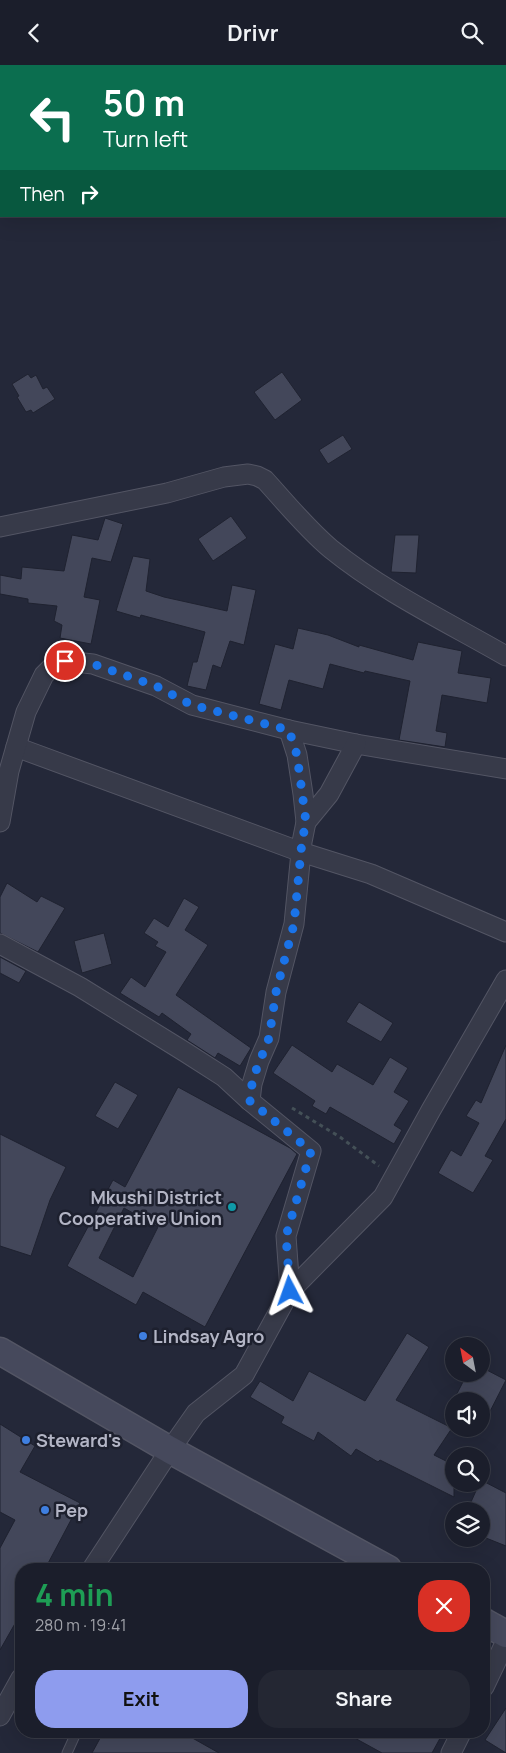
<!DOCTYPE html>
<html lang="en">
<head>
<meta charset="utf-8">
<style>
	body { margin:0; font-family:Manrope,sans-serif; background:#242733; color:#f1f3f6; height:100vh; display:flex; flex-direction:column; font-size:19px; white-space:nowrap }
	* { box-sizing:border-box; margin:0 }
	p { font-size:16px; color:#a0a2a9 }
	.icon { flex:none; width:28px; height:28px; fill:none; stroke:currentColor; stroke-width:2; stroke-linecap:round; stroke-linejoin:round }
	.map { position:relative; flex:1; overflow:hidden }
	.drawer { position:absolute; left:15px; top:1498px; width:475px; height:175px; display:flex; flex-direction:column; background:#1b1e2b; border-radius:20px; box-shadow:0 5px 20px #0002,0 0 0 1px #393c47 }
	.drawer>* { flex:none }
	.banner { position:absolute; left:0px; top:0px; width:506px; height:152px; box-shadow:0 5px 20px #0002,0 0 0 1px #393c47; background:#0b6e4f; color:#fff; overflow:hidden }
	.needle { width:32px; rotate:328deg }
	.tools { position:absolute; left:445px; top:1272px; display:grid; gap:10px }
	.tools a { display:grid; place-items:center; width:45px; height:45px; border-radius:50%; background:#1b1e2b; box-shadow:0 5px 20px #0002,0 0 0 1px #393c47; font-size:25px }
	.pin { position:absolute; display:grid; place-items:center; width:42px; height:42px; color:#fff; margin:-21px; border:2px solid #fff; border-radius:50%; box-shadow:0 1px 5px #0007 }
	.me { position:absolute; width:55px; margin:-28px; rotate:356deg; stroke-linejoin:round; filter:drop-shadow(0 0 4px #0008) }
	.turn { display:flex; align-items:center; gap:18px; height:105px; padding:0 20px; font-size:22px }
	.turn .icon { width:65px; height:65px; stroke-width:2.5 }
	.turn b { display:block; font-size:35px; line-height:42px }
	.then { display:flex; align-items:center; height:48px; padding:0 20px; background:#0003; gap:10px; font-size:19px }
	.round { display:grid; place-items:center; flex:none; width:52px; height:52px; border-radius:20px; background:#242733 }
	.overview { display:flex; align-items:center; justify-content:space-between; height:85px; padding:0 20px }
	h1 { font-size:30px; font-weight:700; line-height:38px; color:#1e9e55 }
	.cta { display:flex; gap:10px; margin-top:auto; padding:10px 20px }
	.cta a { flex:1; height:58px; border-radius:20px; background:#8e9cee; color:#111; font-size:20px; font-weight:700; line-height:58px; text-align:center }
	.cta a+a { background:#242733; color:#f1f3f6 }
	header { display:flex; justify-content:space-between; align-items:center; height:65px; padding:0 20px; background:#1b1e2b; font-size:22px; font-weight:700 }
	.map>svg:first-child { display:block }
</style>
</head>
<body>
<header><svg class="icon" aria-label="back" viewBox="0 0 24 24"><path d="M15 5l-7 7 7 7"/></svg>Drivr<svg class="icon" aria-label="search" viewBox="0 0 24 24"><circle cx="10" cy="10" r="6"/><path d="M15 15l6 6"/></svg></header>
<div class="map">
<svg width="506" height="1688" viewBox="0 0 506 1688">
	<rect width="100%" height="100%" fill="#242839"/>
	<!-- building -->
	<g fill="#43475a" stroke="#1f2230" fill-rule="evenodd">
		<polygon points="282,307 302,335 275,355 254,327"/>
		<polygon points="28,309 31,313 36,310 43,324 47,322 55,334 33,348 31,345 26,347 17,332 19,331 12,319"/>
		<polygon points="343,370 352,384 328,399 319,385"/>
		<polygon points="231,451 247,473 213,496 198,474"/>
		<polygon points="105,453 123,459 111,497 92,493 84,532 100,535 91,579 60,573 62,560 54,556 57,541 28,538 28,534 0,529 0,510 21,514 22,502 64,506 72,470 98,475"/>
		<polygon points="395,470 419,470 416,508 391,507"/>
		<polygon points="133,491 150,494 146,526 164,532 227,546 232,520 256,525 244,580 230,576 221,603 213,600 206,625 187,621 193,597 197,597 205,567 141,550 140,553 116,546"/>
		<polygon points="298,563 328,570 359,582 359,580 413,595 418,577 462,586 458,608 491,613 487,638 442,630 436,666 447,668 445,682 399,675 410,616 365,606 364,608 330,599 323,624 289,615 281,645 259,639 275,579 293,584"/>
		<polygon points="7,818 37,837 41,831 65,843 38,887 0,868 0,832"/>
		<polygon points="184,833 199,842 185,865 208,880 176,930 251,983 240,1001 218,988 215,993 187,975 191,969 162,948 159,952 120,928 131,912 145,922 166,887 155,881 158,877 144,868 154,853 168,862"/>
		<polygon points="104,868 112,899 82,908 74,876"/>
		<polygon points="0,892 26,906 19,918 0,908"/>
		<polygon points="359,937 393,958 381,977 346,957"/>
		<polygon points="292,980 332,1007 337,999 373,1020 390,992 408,1003 394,1027 409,1036 394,1060 402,1065 394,1079 330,1042 326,1049 312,1041 315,1036 273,1008"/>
		<polygon points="506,980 506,1054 485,1091 493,1095 473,1128 438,1108 451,1085 461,1091 479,1058 466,1051 476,1035 481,1038"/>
		<polygon points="115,1017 138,1030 118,1064 95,1051"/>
		<path d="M178,1022L290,1083L297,1089L205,1262L143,1227L136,1240L67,1201L113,1115L125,1122ZM124,1143L158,1162L133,1212L99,1193Z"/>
		<polygon points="0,1069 66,1102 50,1135 31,1191 0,1181"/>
		<polygon points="407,1268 429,1282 396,1335 452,1363 434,1390 454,1400 454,1432 380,1395 378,1397 356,1384 351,1391 318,1367 314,1376 281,1358 284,1352 250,1332 260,1316 293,1336 309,1306 365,1336"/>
		<polygon points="481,1302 506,1315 478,1370 465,1364 481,1364 481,1336 454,1336 454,1358 444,1354 467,1309 481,1309"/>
		<polygon points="0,1359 35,1381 20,1407 80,1438 45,1504 21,1504 21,1548 0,1585 0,1483 15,1455 0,1447"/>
		<polygon points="481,1415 506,1428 506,1481 481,1471 481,1446 467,1446 479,1419 481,1419"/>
		<polygon points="506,1643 506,1688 485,1675"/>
		<polygon points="104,1666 180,1666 219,1688 92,1688"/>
		<polygon points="342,1666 444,1666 432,1688 382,1688"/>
	</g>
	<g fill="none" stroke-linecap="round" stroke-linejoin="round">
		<!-- lane casing -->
		<g stroke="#535564" stroke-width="11">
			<polyline id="lane" points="67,1688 77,1666"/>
		</g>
		<!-- street casing -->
		<g stroke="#535564" stroke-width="21">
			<g id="street">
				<path d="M0,462L167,428L224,412L248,409L257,411L265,415C286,438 307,464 331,484C384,527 447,557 506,591"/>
				<polyline points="289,665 297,690 303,729 306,757 302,777 294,859 276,927 269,973 259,996 252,1019 250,1036 311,1086 286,1171 290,1226"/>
				<polyline points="16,682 301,787 371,809 506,867"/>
				<polyline points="0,757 9,706 26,647 44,610 52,602 65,596 93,599 156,621 192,640 289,665 356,679 506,704"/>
				<polyline points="306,757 329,729 356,679"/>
				<polyline points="0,879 80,922 185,987 224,1012 250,1036"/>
				<polyline points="92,1504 170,1385 196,1348 244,1310 290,1226 383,1132 431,1045 506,915"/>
				<polyline points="484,1622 506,1576"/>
				<polyline points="0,1651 21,1613"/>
				<polyline points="451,1688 462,1666"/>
			</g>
		</g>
		<!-- secondary casing -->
		<g stroke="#535564" stroke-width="29">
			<g id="secondary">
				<polyline points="0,1286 170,1385 388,1504"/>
				<polyline points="484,1557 506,1569"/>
			</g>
		</g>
		<!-- path -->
		<polyline stroke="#445057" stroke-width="3" stroke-dasharray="4 4" stroke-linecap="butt" points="292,1043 340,1072 379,1101"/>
		<!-- lane -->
		<use href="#lane" stroke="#373a49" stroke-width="9"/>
		<!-- street -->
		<use href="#street" stroke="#373a49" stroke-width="19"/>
		<!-- secondary -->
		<use href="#secondary" stroke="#46495c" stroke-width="26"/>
	</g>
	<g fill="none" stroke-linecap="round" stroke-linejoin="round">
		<!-- route -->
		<polyline stroke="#1a73e8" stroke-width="9" stroke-dasharray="0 16.2" points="65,596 93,599 156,621 192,640 289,665 297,690 306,757 302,776 294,859 276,927 269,973 255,1008 252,1019 250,1036 311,1086 286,1171 290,1226"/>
	</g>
	<!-- markers -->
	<circle fill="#0f9aa8" stroke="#1d202e" stroke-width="2" cx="232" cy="1142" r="5"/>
	<g fill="#3f7fe0" stroke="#1d202e" stroke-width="2">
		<circle cx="143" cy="1271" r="5"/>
		<circle cx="26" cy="1375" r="5"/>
		<circle cx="45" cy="1445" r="5"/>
	</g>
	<g text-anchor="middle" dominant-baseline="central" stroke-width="5" stroke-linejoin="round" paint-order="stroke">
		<!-- poi labels -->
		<g font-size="18" font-weight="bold" fill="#b3b5c5" stroke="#1d202e" text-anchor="start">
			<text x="222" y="1132" text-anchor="end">Mkushi District<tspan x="222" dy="21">Cooperative Union</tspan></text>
			<text x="153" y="1271">Lindsay Agro</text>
			<text x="36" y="1375">Steward's</text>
			<text x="55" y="1445">Pep</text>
		</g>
	</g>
</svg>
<div class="tools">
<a><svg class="needle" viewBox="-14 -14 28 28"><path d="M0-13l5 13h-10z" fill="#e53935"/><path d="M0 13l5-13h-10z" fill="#a0a2a9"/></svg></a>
<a><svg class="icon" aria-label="sound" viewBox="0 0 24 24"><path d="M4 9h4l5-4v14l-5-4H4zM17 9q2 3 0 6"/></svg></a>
<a><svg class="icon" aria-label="search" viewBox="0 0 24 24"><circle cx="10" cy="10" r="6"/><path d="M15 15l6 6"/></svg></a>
<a><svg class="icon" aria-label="layers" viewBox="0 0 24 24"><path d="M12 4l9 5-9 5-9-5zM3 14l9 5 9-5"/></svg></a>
</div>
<div class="pin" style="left:65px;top:596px;background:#d93025"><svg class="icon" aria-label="arrive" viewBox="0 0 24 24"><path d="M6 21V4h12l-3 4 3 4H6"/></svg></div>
<svg class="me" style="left:290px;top:1226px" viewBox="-20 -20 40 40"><path d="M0-17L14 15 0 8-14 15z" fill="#1a73e8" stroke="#fff" stroke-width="4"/></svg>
<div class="banner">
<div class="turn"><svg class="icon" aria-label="left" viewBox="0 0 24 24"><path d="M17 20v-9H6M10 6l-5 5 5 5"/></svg><div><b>50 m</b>Turn left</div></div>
<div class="then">Then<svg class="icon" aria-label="right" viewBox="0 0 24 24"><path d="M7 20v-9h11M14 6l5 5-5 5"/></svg></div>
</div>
<section class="drawer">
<div class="overview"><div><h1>4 min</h1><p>280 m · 19:41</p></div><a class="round" style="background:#d93025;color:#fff"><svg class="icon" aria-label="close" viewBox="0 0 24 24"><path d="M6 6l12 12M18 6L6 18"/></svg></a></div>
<div class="cta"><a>Exit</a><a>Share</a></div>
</section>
</div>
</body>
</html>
